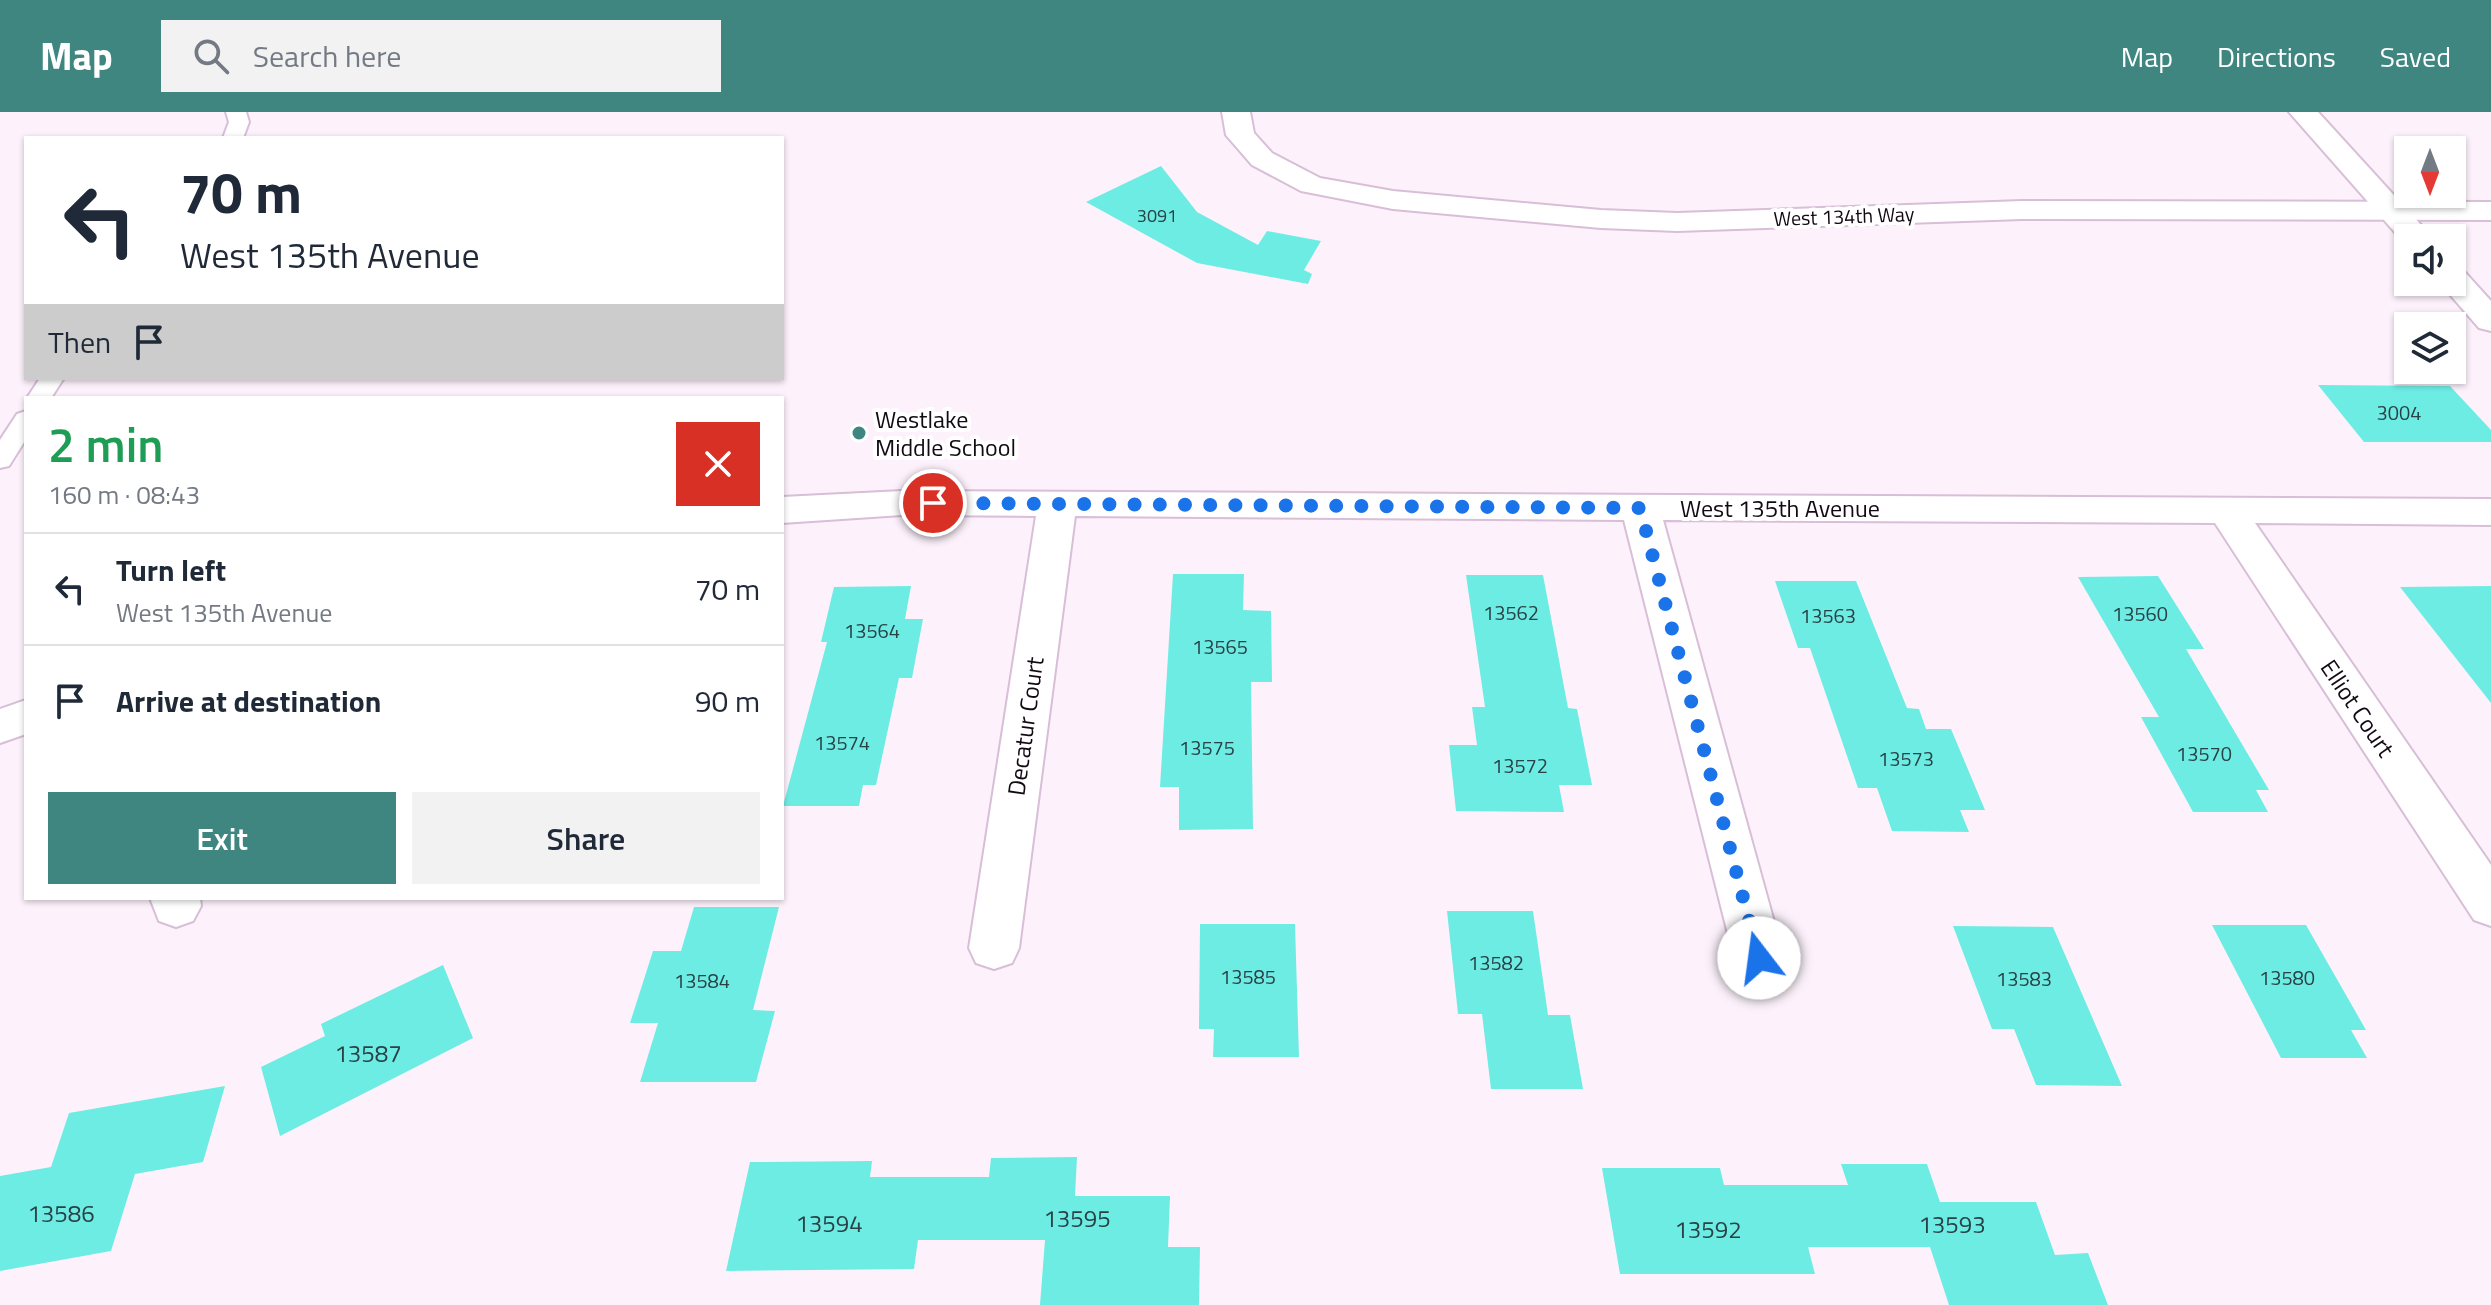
<!DOCTYPE html>
<html lang="en">
<head>
<meta charset="utf-8">
<style>
	body { margin:0; font-family:"Titillium Web",sans-serif; background:#f2f2f3; color:#1f2937; height:100vh; display:flex; flex-direction:column; font-size:30px; white-space:nowrap }
	* { box-sizing:border-box; margin:0 }
	p { font-size:26px; color:#747a83 }
	.icon { flex:none; width:44px; height:44px; fill:none; stroke:currentColor; stroke-width:2; stroke-linecap:round; stroke-linejoin:round }
	.map { position:relative; flex:1; overflow:hidden }
	.side { position:absolute; left:24px; top:284px; width:760px; height:504px; display:flex; flex-direction:column; background:#fff; border-radius:0px; box-shadow:0 2px 6px #0004 }
	.side>* { flex:none }
	.guide { position:absolute; left:24px; top:24px; width:760px; height:244px; border-radius:0px; box-shadow:0 2px 6px #0004; background:#fff; color:#1f2937; overflow:hidden }
	.needle { width:52px; rotate:180deg }
	.buttons { position:absolute; left:2394px; top:24px; display:grid; gap:16px }
	.buttons a { display:grid; place-items:center; width:72px; height:72px; border-radius:0px; background:#fff; box-shadow:0 2px 6px #0004; font-size:40px }
	.pin { position:absolute; display:grid; place-items:center; width:68px; height:68px; color:#fff; margin:-34px; border:4px solid #fff; border-radius:50%; box-shadow:0 2px 8px #0007 }
	.me { position:absolute; width:88px; margin:-44px; rotate:345deg; stroke-linejoin:round; filter:drop-shadow(0 0 6px #0008) }
	.turn { display:flex; align-items:center; gap:28px; height:168px; padding:0 24px; font-size:36px }
	.turn .icon { width:104px; height:104px; stroke-width:2.5 }
	.turn b { display:block; font-size:56px; line-height:68px }
	.then { display:flex; align-items:center; height:76px; padding:0 24px; background:#0003; gap:16px; font-size:30px }
	.round { display:grid; place-items:center; flex:none; width:84px; height:84px; border-radius:0px; background:#f2f2f3 }
	.head { display:flex; align-items:center; justify-content:space-between; height:136px; padding:0 24px }
	h1 { font-size:48px; font-weight:600; line-height:60px; color:#1e9e55 }
	.action { display:flex; gap:16px; margin-top:auto; padding:16px 24px }
	.action a { flex:1; height:92px; border-radius:0px; background:#3f8681; color:#fff; font-size:32px; font-weight:600; line-height:92px; text-align:center }
	.action a+a { background:#f2f2f3; color:#1f2937 }
	ul { padding:0; list-style:none }
	li { display:flex; align-items:center; gap:24px; height:112px; padding:0 24px; border-top:2px solid #e0e1e3 }
	li div { flex:1 }
	li b { display:block; font-size:30px }
	li em { font-style:normal }
	header { display:flex; align-items:center; gap:48px; box-sizing:border-box; height:112px; padding:0 40px; background:#3f8681; color:#fff }
	header strong { font-size:38px }
	nav { display:flex; gap:44px; margin-inline-start:auto; font-size:28px }
	.search { width:560px; height:72px; background:#f2f2f3; display:flex; align-items:center; gap:20px; box-sizing:border-box; padding:0 28px; border-radius:0px; color:#747a83; font-size:30px }
	.map>svg:first-child { display:block }
</style>
</head>
<body>
<header>
<strong>Map</strong>
<div class="search"><svg class="icon" aria-label="search" viewBox="0 0 24 24"><circle cx="10" cy="10" r="6"/><path d="M15 15l6 6"/></svg>Search here</div>
<nav><a>Map</a><a>Directions</a><a>Saved</a></nav>
</header>
<div class="map">
<svg width="2491" height="1193" viewBox="0 0 2491 1193">
	<rect width="100%" height="100%" fill="#fdf2fc"/>
	<!-- building -->
	<g fill="#6dece4">
		<polygon points="1161,54 1197,100 1258,133 1267,119 1321,129 1304,158 1312,162 1308,172 1197,151 1086,90"/>
		<polygon points="2318,273 2450,274 2491,318 2491,330 2364,330"/>
		<polygon points="1173,462 1244,462 1243,498 1271,499 1272,570 1251,570 1253,717 1179,718 1179,675 1160,675"/>
		<polygon points="1466,463 1543,463 1568,596 1577,597 1592,673 1559,673 1564,700 1456,699 1449,633 1477,633 1472,595 1485,595"/>
		<polygon points="2158,464 2204,537 2186,537 2269,678 2256,678 2268,700 2193,700 2141,605 2159,605 2078,465"/>
		<polygon points="1775,469 1856,469 1907,596 1919,597 1926,617 1951,617 1985,698 1960,698 1969,720 1892,719 1877,676 1858,676 1810,536 1798,536"/>
		<polygon points="911,474 905,507 923,507 912,566 899,566 876,673 863,673 859,694 783,694 827,530 821,530 834,475"/>
		<polygon points="2491,474 2491,591 2400,475"/>
		<polygon points="694,795 779,795 753,898 775,899 756,970 640,970 658,911 630,911 653,839 681,839"/>
		<polygon points="1447,799 1533,799 1548,903 1570,903 1583,977 1491,977 1482,902 1458,902"/>
		<polygon points="1200,812 1295,812 1299,945 1213,945 1214,917 1199,917"/>
		<polygon points="2212,813 2306,813 2366,918 2351,918 2367,946 2281,946"/>
		<polygon points="1953,814 2053,815 2122,974 2036,973 2014,917 1992,917"/>
		<polygon points="443,853 473,926 280,1024 261,955 325,924 321,912"/>
		<polygon points="225,974 203,1050 135,1062 111,1139 0,1159 0,1064 51,1055 69,1001"/>
		<polygon points="1077,1045 1075,1084 1170,1084 1168,1135 1200,1135 1199,1193 1040,1193 1045,1128 918,1128 914,1157 726,1159 750,1050 872,1049 870,1065 989,1065 991,1046"/>
		<polygon points="1841,1052 1927,1052 1940,1090 2036,1090 2055,1143 2088,1141 2108,1193 1949,1193 1930,1135 1808,1135 1815,1162 1620,1162 1602,1056 1720,1056 1724,1073 1848,1073"/>
	</g>
	<g fill="none" stroke-linecap="round" stroke-linejoin="round">
		<!-- service casing -->
		<g stroke="#d8bed7" stroke-width="4">
			<g id="service">
				<polygon points="226,0 246,0 249,10 243,26 223,26 229,10"/>
				<polygon points="40,266 64,266 51,286 27,286"/>
				<polygon points="26,299 26,327 9,354 0,356 0,328 17,302"/>
			</g>
		</g>
		<!-- minor casing -->
		<g stroke="#d8bed7" stroke-width="4">
			<g id="minor">
				<polygon points="1222,0 1250,0 1254,21 1272,41 1320,66 1393,79 1601,98 1677,101 2022,89 2491,90 2491,108 2022,107 1677,119 1601,116 1393,97 1301,79 1252,53 1226,23"/>
				<polygon points="902,379 2491,387 2491,413 2255,411 2491,753 2491,814 2474,808 2215,411 1663,408 1784,846 1777,861 1759,868 1741,861 1734,846 1624,408 1075,404 1019,836 1012,851 994,857 976,851 969,836 1036,404 902,403 782,411 782,385"/>
				<polygon points="26,588 26,622 0,631 0,597"/>
				<polygon points="150,786 200,786 201,794 193,809 176,815 159,809"/>
			</g>
		</g>
		<!-- tertiary casing -->
		<g stroke="#d8bed7" stroke-width="4">
			<g id="tertiary">
				<polygon points="2289,0 2318,0 2433,126 2408,126 2406,133"/>
				<polygon points="2452,155 2463,158 2491,189 2491,219 2479,216 2439,170 2452,170"/>
			</g>
		</g>
		<!-- service -->
		<use href="#service" fill="#fff" fill-rule="evenodd"/>
		<!-- minor -->
		<use href="#minor" fill="#fff" fill-rule="evenodd"/>
		<!-- tertiary -->
		<use href="#tertiary" fill="#fff" fill-rule="evenodd"/>
	</g>
	<g fill="none" stroke-linecap="round" stroke-linejoin="round">
		<!-- route -->
		<polyline stroke="#1a73e8" stroke-width="14" stroke-dasharray="0 25.2" points="933,391 1640,396 1759,846"/>
	</g>
	<!-- markers -->
	<circle fill="#3f8681" stroke="#fff" stroke-width="3" cx="859" cy="321" r="8"/>
	<g text-anchor="middle" dominant-baseline="central" stroke-width="8" stroke-linejoin="round" paint-order="stroke">
		<!-- far-number labels -->
		<g font-size="18" fill="#294246">
			<text x="1157" y="103">3091</text>
		</g>
		<!-- far-street labels -->
		<g font-size="20" fill="#120a12" stroke="#fff">
			<text transform="translate(1844 104) rotate(-2)">West 134th Way</text>
		</g>
		<!-- number labels -->
		<g font-size="20" fill="#294246">
			<text x="2399" y="300">3004</text>
			<text x="1511" y="500">13562</text>
			<text x="2140" y="501">13560</text>
			<text x="1828" y="503">13563</text>
			<text x="872" y="518">13564</text>
			<text x="1220" y="534">13565</text>
			<text x="842" y="630">13574</text>
			<text x="1207" y="635">13575</text>
			<text x="2204" y="641">13570</text>
			<text x="1906" y="646">13573</text>
			<text x="1520" y="653">13572</text>
			<text x="1496" y="850">13582</text>
			<text x="1248" y="864">13585</text>
			<text x="2287" y="865">13580</text>
			<text x="2024" y="866">13583</text>
			<text x="702" y="868">13584</text>
		</g>
		<!-- poi labels -->
		<g font-size="24" fill="#120a12" stroke="#fff" text-anchor="start">
			<text x="875" y="307">Westlake<tspan x="875" dy="28">Middle School</tspan></text>
		</g>
		<!-- street labels -->
		<g font-size="24" fill="#120a12" stroke="#fff">
			<text x="1780" y="396">West 135th Avenue</text>
			<text transform="translate(2358 596) rotate(56)">Elliot Court</text>
			<text transform="translate(1025 614) rotate(-82)">Decatur Court</text>
		</g>
		<!-- near-number labels -->
		<g font-size="24" fill="#294246">
			<text x="368" y="941">13587</text>
			<text x="61" y="1101">13586</text>
			<text x="1077" y="1106">13595</text>
			<text x="829" y="1111">13594</text>
			<text x="1952" y="1112">13593</text>
			<text x="1708" y="1117">13592</text>
		</g>
	</g>
</svg>
<div class="buttons">
<a><svg class="needle" viewBox="-14 -14 28 28"><path d="M0-13l5 13h-10z" fill="#e53935"/><path d="M0 13l5-13h-10z" fill="#747a83"/></svg></a>
<a><svg class="icon" aria-label="sound" viewBox="0 0 24 24"><path d="M4 9h4l5-4v14l-5-4H4zM17 9q2 3 0 6"/></svg></a>
<a><svg class="icon" aria-label="layers" viewBox="0 0 24 24"><path d="M12 4l9 5-9 5-9-5zM3 14l9 5 9-5"/></svg></a>
</div>
<div class="pin" style="left:933px;top:391px;background:#d93025"><svg class="icon" aria-label="arrive" viewBox="0 0 24 24"><path d="M6 21V4h12l-3 4 3 4H6"/></svg></div>
<svg class="me" style="left:1759px;top:846px" viewBox="-20 -20 40 40"><circle r="19" fill="#fff"/><path d="M0-13L10 11 0 6-10 11z" fill="#1a73e8"/></svg>
<div class="guide">
<div class="turn"><svg class="icon" aria-label="left" viewBox="0 0 24 24"><path d="M17 20v-9H6M10 6l-5 5 5 5"/></svg><div><b>70 m</b>West 135th Avenue</div></div>
<div class="then">Then<svg class="icon" aria-label="arrive" viewBox="0 0 24 24"><path d="M6 21V4h12l-3 4 3 4H6"/></svg></div>
</div>
<section class="side">
<div class="head"><div><h1>2 min</h1><p>160 m · 08:43</p></div><a class="round" style="background:#d93025;color:#fff"><svg class="icon" aria-label="close" viewBox="0 0 24 24"><path d="M6 6l12 12M18 6L6 18"/></svg></a></div>
<ul>
<li><svg class="icon" aria-label="left" viewBox="0 0 24 24"><path d="M17 20v-9H6M10 6l-5 5 5 5"/></svg><div><b>Turn left</b><p>West 135th Avenue</p></div><em>70 m</em></li>
<li><svg class="icon" aria-label="arrive" viewBox="0 0 24 24"><path d="M6 21V4h12l-3 4 3 4H6"/></svg><div><b>Arrive at destination</b></div><em>90 m</em></li>
</ul>
<div class="action"><a>Exit</a><a>Share</a></div>
</section>
</div>
</body>
</html>
